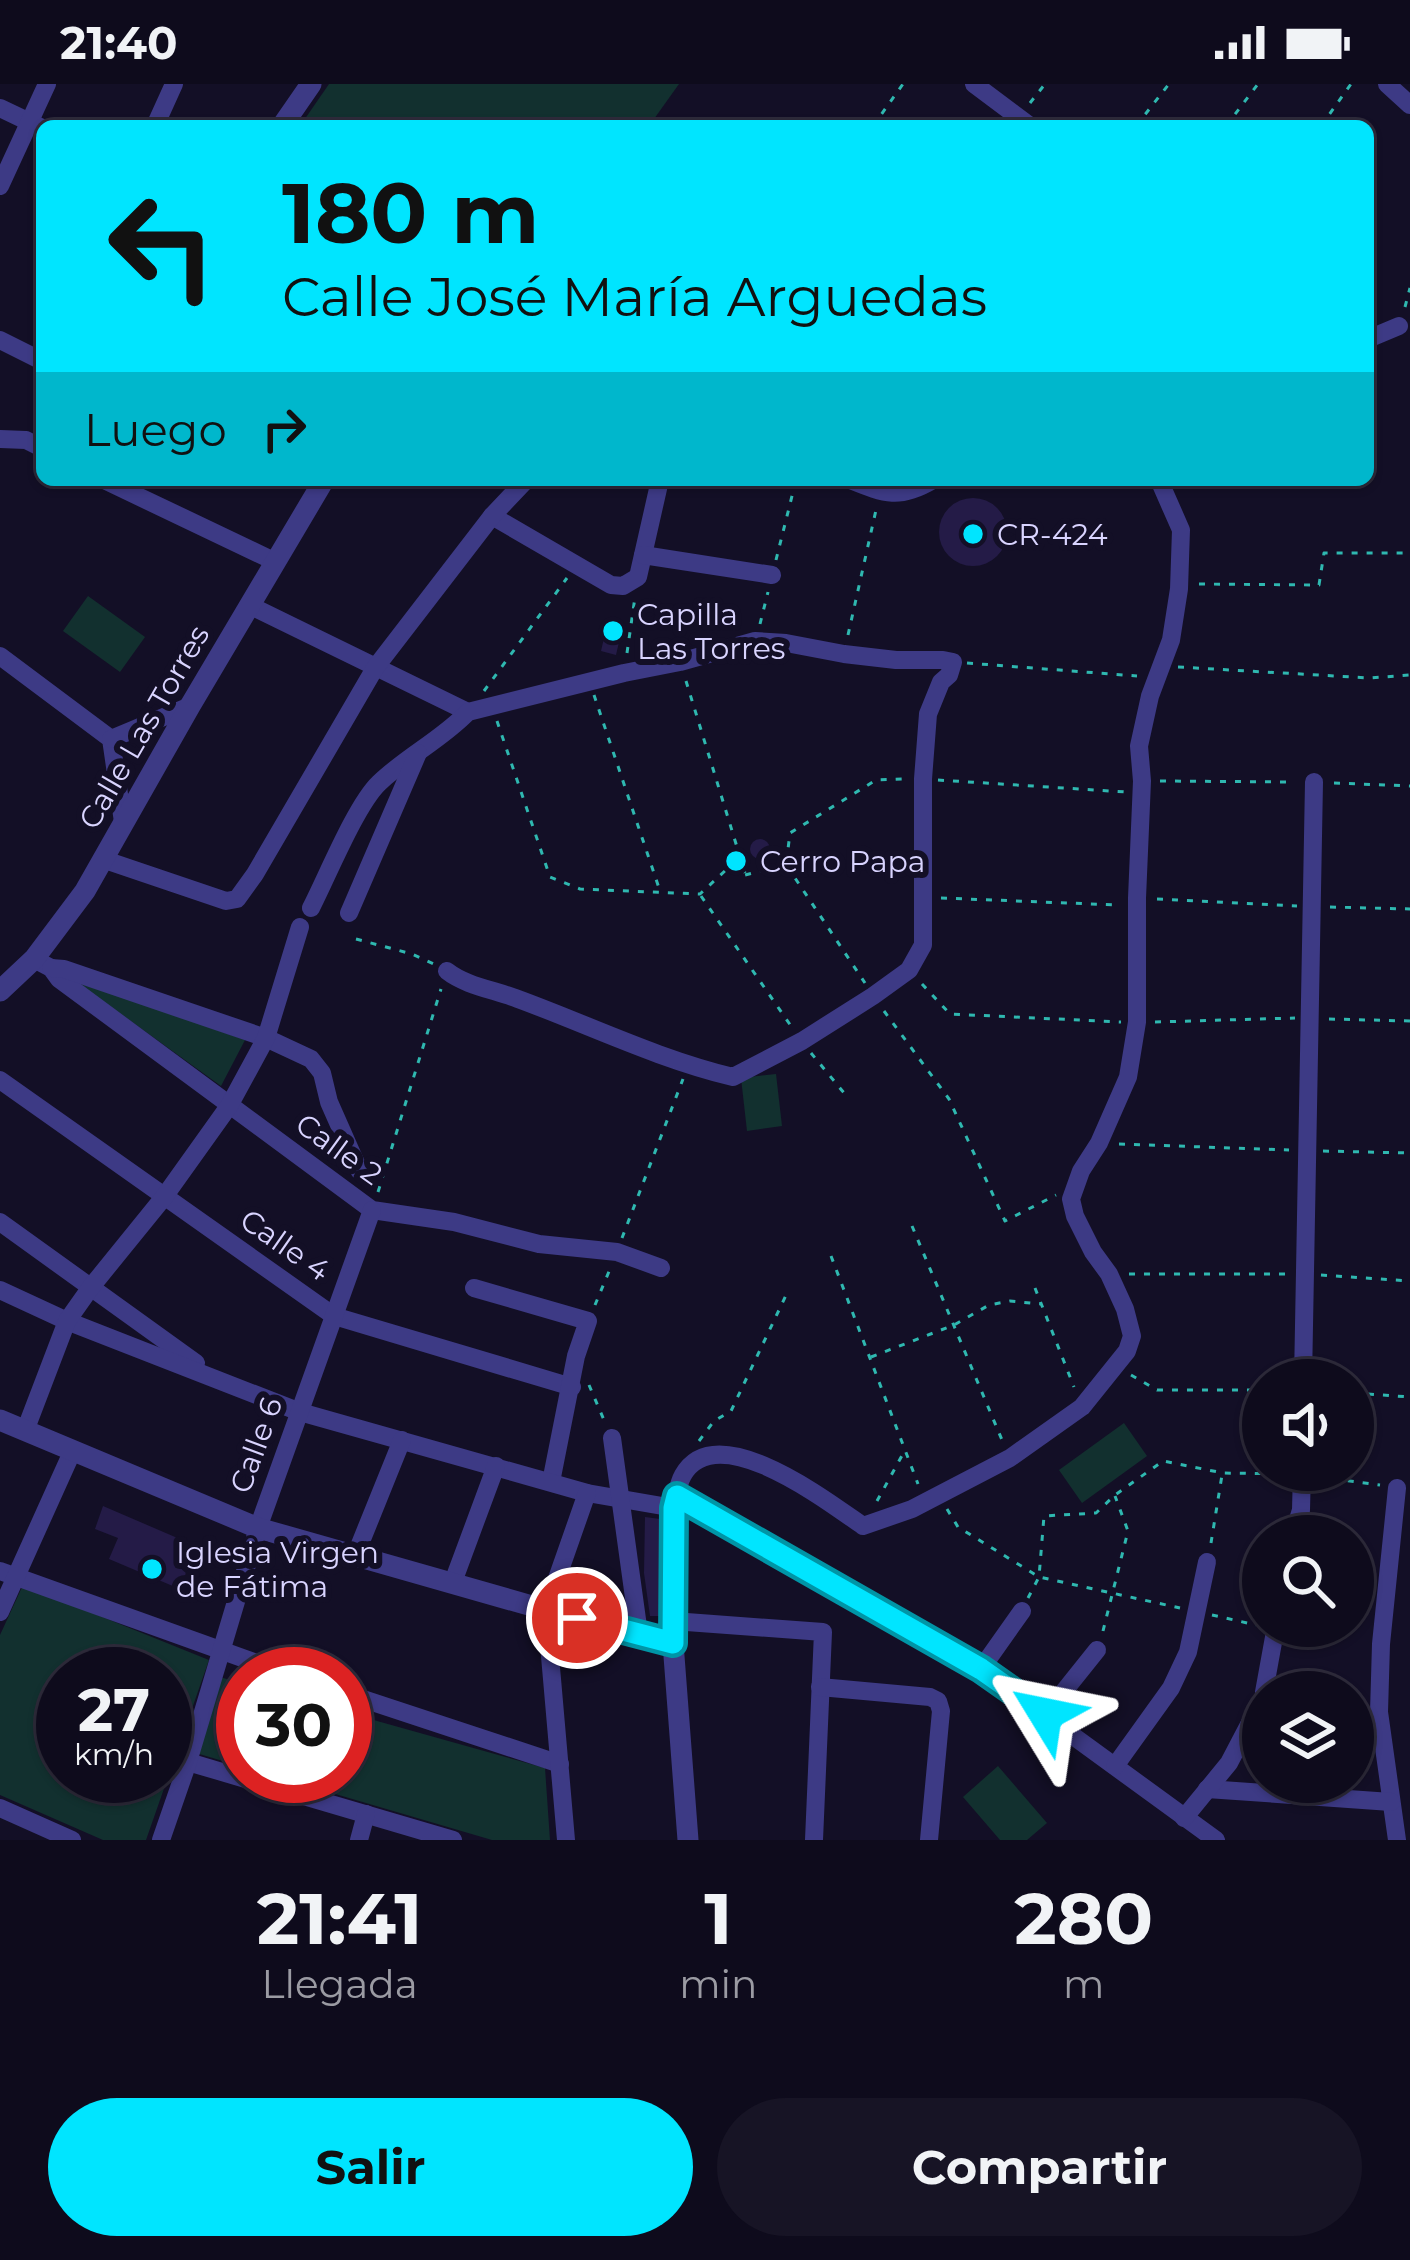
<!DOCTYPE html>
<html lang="es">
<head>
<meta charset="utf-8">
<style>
	body { margin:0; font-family:Montserrat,sans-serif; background:#171425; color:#f1f3f6; height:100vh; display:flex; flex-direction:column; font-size:45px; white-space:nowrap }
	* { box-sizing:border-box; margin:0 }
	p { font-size:39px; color:#9b9ba3 }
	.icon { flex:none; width:66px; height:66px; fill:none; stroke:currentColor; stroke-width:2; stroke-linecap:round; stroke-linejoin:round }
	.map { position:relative; height:1756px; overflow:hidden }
	.panel { display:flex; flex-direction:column; background:#0e0b1c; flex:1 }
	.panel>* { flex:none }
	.top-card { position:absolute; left:36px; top:36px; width:1338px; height:366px; border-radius:18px; box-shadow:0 3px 9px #0004,0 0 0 3px #2e2b3b; background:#00e5ff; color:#111; overflow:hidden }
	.controls { position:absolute; left:1242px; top:1275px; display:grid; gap:24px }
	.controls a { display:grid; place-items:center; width:132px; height:132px; border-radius:50%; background:#0e0b1c; box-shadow:0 3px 9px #0004,0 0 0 3px #2e2b3b; font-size:60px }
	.speed { position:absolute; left:36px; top:1563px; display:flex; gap:24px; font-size:60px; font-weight:700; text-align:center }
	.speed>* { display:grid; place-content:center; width:156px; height:156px; border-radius:50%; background:#0e0b1c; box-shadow:0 3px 9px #0004,0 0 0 3px #2e2b3b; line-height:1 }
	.speed small { font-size:30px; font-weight:400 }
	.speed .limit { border:18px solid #d22; background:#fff; color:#111 }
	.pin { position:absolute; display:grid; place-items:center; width:102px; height:102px; color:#fff; margin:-51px; border:6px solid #fff; border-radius:50%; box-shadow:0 3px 12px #0007 }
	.me { position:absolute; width:132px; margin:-66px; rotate:305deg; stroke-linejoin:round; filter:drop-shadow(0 0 9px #0008) }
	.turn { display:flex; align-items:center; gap:42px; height:252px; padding:0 48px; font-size:54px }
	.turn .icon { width:156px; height:156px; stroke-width:2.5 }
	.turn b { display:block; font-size:84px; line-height:102px }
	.then { display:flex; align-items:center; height:114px; padding:0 48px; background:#0003; gap:24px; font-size:45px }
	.eta { display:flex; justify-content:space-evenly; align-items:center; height:204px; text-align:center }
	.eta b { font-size:72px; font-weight:700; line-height:84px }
	.cta { display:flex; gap:24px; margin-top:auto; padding:24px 48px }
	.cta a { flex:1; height:138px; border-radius:72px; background:#00e5ff; color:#111; font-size:48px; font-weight:700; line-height:138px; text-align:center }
	.cta a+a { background:#171425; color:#f1f3f6 }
	.status { display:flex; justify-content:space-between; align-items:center; height:84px; padding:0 60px; background:#0e0b1c; direction:ltr }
	.status svg { height:33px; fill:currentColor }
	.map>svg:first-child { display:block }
</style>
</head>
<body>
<div class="status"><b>21:40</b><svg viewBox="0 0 49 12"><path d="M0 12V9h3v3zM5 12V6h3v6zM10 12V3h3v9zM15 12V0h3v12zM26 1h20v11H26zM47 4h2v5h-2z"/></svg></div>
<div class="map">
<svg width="1410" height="1756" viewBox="0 0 1410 1756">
	<rect width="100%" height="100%" fill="#130f26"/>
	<!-- green -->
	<g fill="#12302f" fill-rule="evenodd">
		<polygon points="329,0 679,0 649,42 300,42"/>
		<polygon points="88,512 145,553 120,588 63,547"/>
		<polygon points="71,894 245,956 221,1002"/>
		<polygon points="776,990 782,1042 747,1047 741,994"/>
		<polygon points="1124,1339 1147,1372 1082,1419 1059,1386"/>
		<path d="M23,1501L209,1576L146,1756H103L0,1711V1551ZM63,1590H165V1692H63Z"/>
		<polygon points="220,1593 243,1600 243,1683 196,1669"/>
		<polygon points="345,1628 545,1684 550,1756 492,1756 274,1692 345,1692"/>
		<polygon points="998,1682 1047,1739 1027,1756 1000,1756 963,1713"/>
	</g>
	<!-- building -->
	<g fill="#241b47">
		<circle cx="973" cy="448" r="34"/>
		<polygon points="607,541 622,545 616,571 601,567"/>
		<circle cx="760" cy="765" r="10"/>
		<polygon points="103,1422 196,1462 186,1487 201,1494 194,1511 109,1475 118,1454 95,1445"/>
		<polygon points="645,1433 660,1435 659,1532 650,1532 644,1489"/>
	</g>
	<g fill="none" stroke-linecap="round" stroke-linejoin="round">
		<!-- path -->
		<g stroke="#2fb8b0" stroke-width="3" stroke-dasharray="6 9" stroke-linecap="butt">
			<polyline points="1030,19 1045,0"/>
			<polyline points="873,42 903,0"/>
			<polyline points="1136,42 1169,0"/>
			<polyline points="1226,42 1258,0"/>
			<polyline points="1321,42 1351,0"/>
			<polyline points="1405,223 1410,204"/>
			<polyline points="776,476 796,396"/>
			<polyline points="1199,500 1319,501 1324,469 1410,469"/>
			<polyline points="760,540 768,508"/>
			<polyline points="848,551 876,426"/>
			<polyline points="627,569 635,513"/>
			<polyline points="967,579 1137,592"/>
			<polyline points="1178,583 1370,594 1410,591"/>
			<polyline points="686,597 745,789"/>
			<polyline points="484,607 567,494"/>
			<polyline points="594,611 660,807"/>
			<polyline points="497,637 550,793 580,805 700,810 727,785 734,783 745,791 786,781 790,749 876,696 904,695"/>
			<polyline points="938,696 1126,708"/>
			<polyline points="1160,697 1294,698"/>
			<polyline points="1334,699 1410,702"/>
			<polyline points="787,782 865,899"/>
			<polyline points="701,812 791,942"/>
			<polyline points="941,814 1118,821"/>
			<polyline points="1157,815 1297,822"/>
			<polyline points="1330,823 1410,825"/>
			<polyline points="356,855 412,870 434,880"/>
			<polyline points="922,900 950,930 1121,938"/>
			<polyline points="884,927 949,1015 1005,1137 1056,1111"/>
			<polyline points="1329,935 1410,937"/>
			<polyline points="1155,938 1295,934"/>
			<polyline points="811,969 849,1015"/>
			<polyline points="1119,1060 1289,1066"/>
			<polyline points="1323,1067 1410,1069"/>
			<polyline points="378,1108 441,905"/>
			<polyline points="912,1142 1002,1356"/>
			<polyline points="622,1154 683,995"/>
			<polyline points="831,1172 918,1400"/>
			<polyline points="1129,1190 1287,1190"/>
			<polyline points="1321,1191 1410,1197"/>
			<polyline points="1035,1204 1074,1303"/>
			<polyline points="595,1221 610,1185"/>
			<polyline points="871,1273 954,1241 989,1221 1010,1217 1041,1220"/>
			<polyline points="1131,1291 1157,1306 1263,1306"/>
			<polyline points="589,1301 604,1336"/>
			<polyline points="1353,1309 1410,1313"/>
			<polyline points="699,1357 714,1337 731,1327 789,1205"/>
			<polyline points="1318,1393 1380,1401"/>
			<polyline points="877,1417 904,1368"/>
			<polyline points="947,1425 958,1443 1039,1493 1180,1524"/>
			<polyline points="1211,1459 1222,1391"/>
			<polyline points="1028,1514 1039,1493 1044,1432 1096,1429 1115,1411 1163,1377 1223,1389 1284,1390"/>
			<polyline points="1212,1531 1256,1541"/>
			<polyline points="1103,1547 1128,1447 1115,1412"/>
		</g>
		<!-- minor -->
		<g stroke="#3d3a85" stroke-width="18">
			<polyline points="974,0 1030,42"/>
			<polyline points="1387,0 1410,21"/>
			<polyline points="0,24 42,44"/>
			<polyline points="155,42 174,0"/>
			<polyline points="0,102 47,0"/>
			<polyline points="1368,255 1399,242"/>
			<polyline points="0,256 42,277"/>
			<polyline points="0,355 26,356 42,364"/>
			<polyline points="104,396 274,477"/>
			<path d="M850,396C885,410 899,416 933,396"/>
			<polyline points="492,432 611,501 623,502 638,493 660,396"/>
			<polyline points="643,471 772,491"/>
			<polyline points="249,521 468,628"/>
			<polyline points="0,572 111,655 123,738"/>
			<polyline points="111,655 190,622"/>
			<polyline points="102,775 226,817 237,815 255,790 375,584 492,432 526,396"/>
			<path d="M311,824C327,793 356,721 379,699C407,672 441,656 468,628L624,589L680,578L755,557L786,559L844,570L896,576H943L953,578L949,591L941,598L928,630L923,695V861L909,886L873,912L802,957L733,993C658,975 589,941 518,915C495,906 466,902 447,887"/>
			<polyline points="349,829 418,669"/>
			<polyline points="34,875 51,884 59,895 372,1126 454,1138 539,1160 617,1168 661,1184"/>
			<polyline points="51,884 64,885 266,954 311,975 322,989 329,1018 359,1086"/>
			<polyline points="0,996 334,1232 572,1303"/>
			<polyline points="0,1138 196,1279"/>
			<polyline points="474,1204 588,1237 576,1272 551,1398"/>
			<polyline points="0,1206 67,1237 300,1328 587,1409 674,1424"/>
			<polyline points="1303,1296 1314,698"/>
			<polyline points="25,1347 67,1237 91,1203 164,1113 229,1022 266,954 300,843"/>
			<polyline points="612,1354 639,1550"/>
			<polyline points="1397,1404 1381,1560 1379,1628 1397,1756"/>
			<polyline points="677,1411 981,1585 1216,1756"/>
			<polyline points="1293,1452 1301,1426 1302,1386"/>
			<polyline points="356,1470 402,1356"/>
			<polyline points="0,1487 287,1590"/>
			<polyline points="453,1498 496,1382"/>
			<polyline points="0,1528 73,1366"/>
			<polyline points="673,1537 823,1548 814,1756"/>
			<path d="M673,1559C673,1523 667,1419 683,1391C717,1332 828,1418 863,1442L912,1425L1010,1374L1082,1323L1127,1267L1132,1252L1125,1225L1109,1190L1093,1168L1075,1132L1071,1115L1081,1087L1099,1059L1128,993L1137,938V814L1142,697L1139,662L1150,612L1171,556L1179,505L1181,446L1159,396"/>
			<polyline points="981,1585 1022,1527"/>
			<polyline points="820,1603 930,1613 938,1617 941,1627 929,1756"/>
			<polyline points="1264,1608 1276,1542"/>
			<polyline points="345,1609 560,1680"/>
			<polyline points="1045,1631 1097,1566"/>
			<polyline points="188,1678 453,1756"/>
			<polyline points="1115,1682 1171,1604 1188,1568 1207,1478"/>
			<polyline points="1207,1705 1391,1718"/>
			<polyline points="0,1724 72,1756"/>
			<polyline points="1184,1734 1229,1679 1263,1614"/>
			<polyline points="161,1756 188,1678 258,1444 372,1126"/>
			<polyline points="359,1756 366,1730"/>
			<polyline points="566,1756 546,1526 587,1409"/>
		</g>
		<!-- tertiary -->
		<g stroke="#3d3a85" stroke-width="21">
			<polyline points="282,42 311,0"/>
			<polyline points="0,907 34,875 85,807 190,622 324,396"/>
			<polyline points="0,1336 258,1444 546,1526 673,1559 688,1756"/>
		</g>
	</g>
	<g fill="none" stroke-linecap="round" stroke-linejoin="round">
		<!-- route casing -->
		<g stroke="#0095a6" stroke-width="30">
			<polyline id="route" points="577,1534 673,1559 674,1424 677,1412 981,1585 1045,1630"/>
		</g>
		<!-- route -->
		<use href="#route" stroke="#00e5ff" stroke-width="21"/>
	</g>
	<!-- markers -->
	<g fill="#00e5ff" stroke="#130f26" stroke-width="4.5">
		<circle cx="973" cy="450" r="12"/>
		<circle cx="613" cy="547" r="12"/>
		<circle cx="736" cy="777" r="12"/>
		<circle cx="152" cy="1485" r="12"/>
	</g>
	<g text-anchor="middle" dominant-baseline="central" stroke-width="12" stroke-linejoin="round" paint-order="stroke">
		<!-- poi labels -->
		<g font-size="30" fill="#d9d4ff" stroke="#130f26" text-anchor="start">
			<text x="997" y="450">CR-424</text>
			<text x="637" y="530">Capilla<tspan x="637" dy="34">Las Torres</tspan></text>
			<text x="760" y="777">Cerro Papa</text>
			<text x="176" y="1468">Iglesia Virgen<tspan x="176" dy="34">de Fátima</tspan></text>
		</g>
		<!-- street labels -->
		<g font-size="30" fill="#d9d4ff" stroke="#130f26">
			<text transform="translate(144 643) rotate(-60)">Calle Las Torres</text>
			<text transform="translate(339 1065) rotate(36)">Calle 2</text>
			<text transform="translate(285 1161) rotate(35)">Calle 4</text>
			<text transform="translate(256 1361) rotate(-70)">Calle 6</text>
		</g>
	</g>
</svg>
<div class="controls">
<a><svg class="icon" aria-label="sound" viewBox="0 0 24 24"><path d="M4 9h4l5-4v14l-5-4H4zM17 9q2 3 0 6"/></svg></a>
<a><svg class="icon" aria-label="search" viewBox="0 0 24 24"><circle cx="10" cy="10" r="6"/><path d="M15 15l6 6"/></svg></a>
<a><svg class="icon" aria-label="layers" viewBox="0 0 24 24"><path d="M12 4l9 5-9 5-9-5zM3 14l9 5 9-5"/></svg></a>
</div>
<div class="speed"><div>27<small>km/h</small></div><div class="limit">30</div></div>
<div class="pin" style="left:577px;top:1534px;background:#d93025"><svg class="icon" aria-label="arrive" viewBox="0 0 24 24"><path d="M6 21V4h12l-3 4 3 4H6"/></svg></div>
<svg class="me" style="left:1045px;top:1630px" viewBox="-20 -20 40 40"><path d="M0-17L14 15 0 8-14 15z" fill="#00e5ff" stroke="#fff" stroke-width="4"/></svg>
<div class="top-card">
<div class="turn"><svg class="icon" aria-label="left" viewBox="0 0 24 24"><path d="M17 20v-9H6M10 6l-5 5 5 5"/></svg><div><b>180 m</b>Calle José María Arguedas</div></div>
<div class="then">Luego<svg class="icon" aria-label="right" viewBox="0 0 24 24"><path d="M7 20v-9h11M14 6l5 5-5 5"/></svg></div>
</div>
</div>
<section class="panel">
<div class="eta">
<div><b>21:41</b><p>Llegada</p></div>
<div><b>1</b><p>min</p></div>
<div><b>280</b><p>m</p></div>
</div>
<div class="cta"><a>Salir</a><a>Compartir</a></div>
</section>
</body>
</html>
